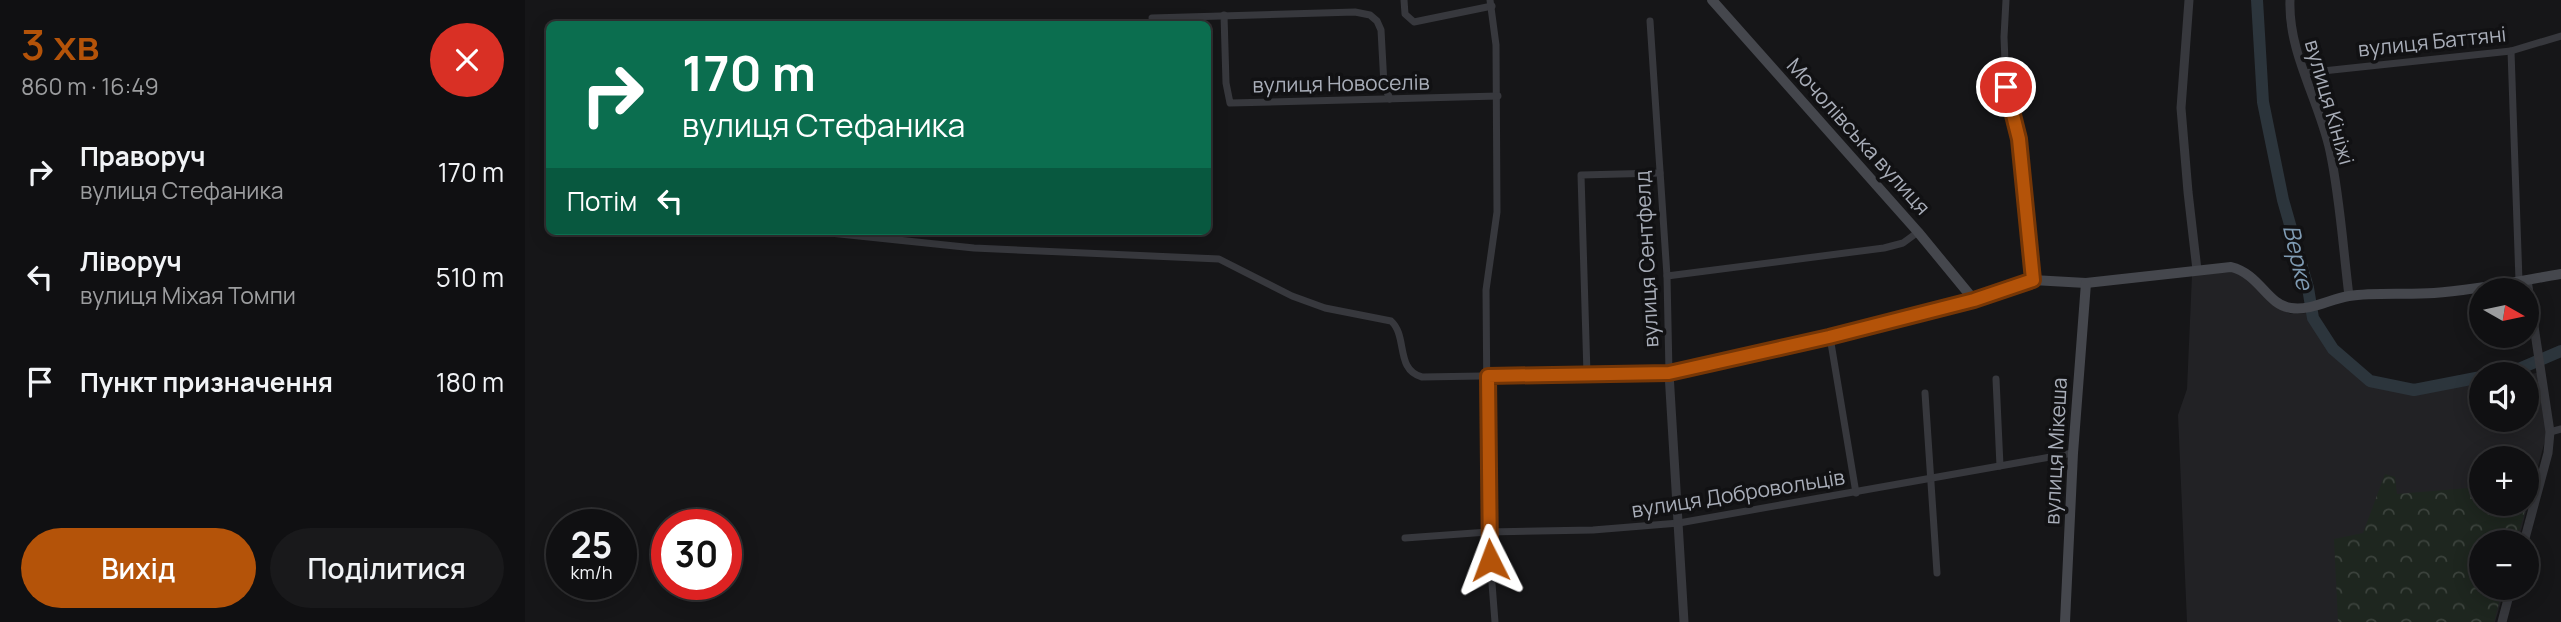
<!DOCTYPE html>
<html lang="uk">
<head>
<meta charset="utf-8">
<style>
	body { margin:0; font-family:Manrope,sans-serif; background:#19191b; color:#f1f3f6; height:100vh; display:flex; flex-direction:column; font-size:26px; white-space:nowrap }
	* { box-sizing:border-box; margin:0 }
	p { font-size:23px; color:#9c9d9f }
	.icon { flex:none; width:38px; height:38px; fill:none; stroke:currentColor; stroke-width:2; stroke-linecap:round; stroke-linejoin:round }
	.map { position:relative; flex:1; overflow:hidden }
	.details { display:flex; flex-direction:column; background:#101012; width:525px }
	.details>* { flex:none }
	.top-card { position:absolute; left:21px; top:21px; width:665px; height:214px; border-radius:10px; box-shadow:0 4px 18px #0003,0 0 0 2px #303032; background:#0b6e4f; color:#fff; overflow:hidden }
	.needle { width:46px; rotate:99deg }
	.buttons { position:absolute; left:1944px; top:278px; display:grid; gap:14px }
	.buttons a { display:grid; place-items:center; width:70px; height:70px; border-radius:50%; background:#101012; box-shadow:0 4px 18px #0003,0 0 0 2px #303032; font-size:35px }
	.speed { position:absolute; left:21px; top:509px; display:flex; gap:14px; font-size:35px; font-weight:700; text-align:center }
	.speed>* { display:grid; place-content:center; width:91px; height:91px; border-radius:50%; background:#101012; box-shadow:0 4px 18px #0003,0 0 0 2px #303032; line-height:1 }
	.speed small { font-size:18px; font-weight:400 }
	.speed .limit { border:10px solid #d22; background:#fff; color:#111 }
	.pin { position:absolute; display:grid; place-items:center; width:60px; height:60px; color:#fff; margin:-30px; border:4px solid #fff; border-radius:50%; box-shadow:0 2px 7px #0007 }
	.me { position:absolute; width:77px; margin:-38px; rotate:357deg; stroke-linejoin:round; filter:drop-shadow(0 0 5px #0008) }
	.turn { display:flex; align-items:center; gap:24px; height:147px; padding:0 21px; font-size:32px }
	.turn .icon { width:91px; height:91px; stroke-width:2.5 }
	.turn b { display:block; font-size:49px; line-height:60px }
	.then { display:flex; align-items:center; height:66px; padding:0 21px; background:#0003; gap:14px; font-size:26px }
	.round { display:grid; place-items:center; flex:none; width:74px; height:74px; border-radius:37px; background:#19191b }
	.overview { display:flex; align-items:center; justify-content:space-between; height:119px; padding:0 21px }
	h1 { font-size:42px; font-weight:600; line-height:52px; color:#b45309 }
	.cta { display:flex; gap:14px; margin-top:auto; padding:14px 21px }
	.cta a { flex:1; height:80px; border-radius:42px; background:#b45309; color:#fff; font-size:28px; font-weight:600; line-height:80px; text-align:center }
	.cta a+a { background:#19191b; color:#f1f3f6 }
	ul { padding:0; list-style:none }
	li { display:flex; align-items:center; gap:21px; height:105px; padding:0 21px }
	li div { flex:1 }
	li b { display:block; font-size:26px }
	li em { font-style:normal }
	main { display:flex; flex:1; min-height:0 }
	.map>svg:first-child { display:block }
</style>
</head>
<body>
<main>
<section class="details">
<div class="overview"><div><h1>3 хв</h1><p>860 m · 16:49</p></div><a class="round" style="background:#d93025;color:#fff"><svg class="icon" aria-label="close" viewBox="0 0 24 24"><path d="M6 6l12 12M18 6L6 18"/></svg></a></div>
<ul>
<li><svg class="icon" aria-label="right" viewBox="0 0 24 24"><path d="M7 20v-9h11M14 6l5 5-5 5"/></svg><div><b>Праворуч</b><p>вулиця Стефаника</p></div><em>170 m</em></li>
<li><svg class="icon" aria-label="left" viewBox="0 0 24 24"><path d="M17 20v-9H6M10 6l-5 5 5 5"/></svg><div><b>Ліворуч</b><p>вулиця Міхая Томпи</p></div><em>510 m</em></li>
<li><svg class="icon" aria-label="arrive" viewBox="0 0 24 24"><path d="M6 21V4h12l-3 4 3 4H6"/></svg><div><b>Пункт призначення</b></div><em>180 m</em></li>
</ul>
<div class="cta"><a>Вихід</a><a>Поділитися</a></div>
</section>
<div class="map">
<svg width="2036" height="622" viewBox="0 0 2036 622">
	<defs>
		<pattern id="park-crowns" width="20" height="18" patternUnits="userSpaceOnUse" patternTransform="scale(1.75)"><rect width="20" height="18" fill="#1e261f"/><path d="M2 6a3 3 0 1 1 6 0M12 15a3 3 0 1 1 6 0" fill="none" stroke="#3c433d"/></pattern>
	</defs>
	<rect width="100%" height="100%" fill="#161618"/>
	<!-- built -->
	<path fill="#222225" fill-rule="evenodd" d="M1706,272L1717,274L1753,308L1766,314L1782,313L1784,320L1804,352L1842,384L1887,395L1956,382V420H2002V375L2015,372L2022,433L1993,542H1956V588H1980L1970,622H1662L1653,415L1662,389L1667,275ZM1956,458H2002V504H1956Z"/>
	<!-- park -->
	<polygon fill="url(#park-crowns)" points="1860,474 1870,477 1872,494 1955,487 1956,504 2002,504 1991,542 1956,542 1956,588 1978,588 1969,622 1813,622 1809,539 1838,533"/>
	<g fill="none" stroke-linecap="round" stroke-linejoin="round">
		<!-- river -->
		<g stroke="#2c353c" stroke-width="12">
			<polyline points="1732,0 1738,102 1758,200 1783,288 1788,318 1808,349 1845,381 1889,390 1956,377"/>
			<polyline points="1970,374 1989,371 2036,351"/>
		</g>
		<!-- minor -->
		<g stroke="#37383d" stroke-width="7">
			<polyline points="879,0 880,14 889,22 967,6"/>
			<polyline points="965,0 971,45 972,212 961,290 963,532 970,622"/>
			<polyline points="1481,0 1479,37 1481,87 1494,139 1508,280"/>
			<polyline points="699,15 701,83 705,103 973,96"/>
			<polyline points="627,18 830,12 845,15 852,21 856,30 859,85 865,99"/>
			<polyline points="1986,51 1994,281"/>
			<polyline points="1779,73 1986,51 2036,36"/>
			<path d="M286,231L449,248L694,259L767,296L800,308L866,321C883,336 870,370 897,377L1144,373L1142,276L1125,21"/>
			<polyline points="1142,276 1359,248 1378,243 1393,232"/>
			<polyline points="1305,337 1331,493"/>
			<polyline points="1062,374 1056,175 1135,173"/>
			<polyline points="1471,379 1475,466"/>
			<polyline points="1400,393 1412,573"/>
			<polyline points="2025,432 2036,429"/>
			<polyline points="880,538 963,532 1068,530 1154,523 1548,453"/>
		</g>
		<!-- tertiary -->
		<g stroke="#37383d" stroke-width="9">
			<polyline points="1664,0 1656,108 1663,192 1672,270"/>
			<path d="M1765,0C1763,53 1794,100 1805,151C1815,198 1818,248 1824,296"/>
			<polyline points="1999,542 2023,453 2025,432 2002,280"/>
			<polyline points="1159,622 1144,373 1305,337 1449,300"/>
			<polyline points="1977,622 1986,588"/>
		</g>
		<!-- secondary -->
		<g stroke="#45474d" stroke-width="10">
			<path d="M1187,0L1393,232L1449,300L1508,280L1561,283L1706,267C1735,274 1742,305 1766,308C1786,311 1805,299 1824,296C1851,292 1881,295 1909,293C1952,290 1994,281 2036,274"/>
			<polyline points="1540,622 1548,453 1561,283"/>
		</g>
	</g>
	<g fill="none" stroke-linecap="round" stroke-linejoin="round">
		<!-- route casing -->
		<g stroke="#753606" stroke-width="18">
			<polyline id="route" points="965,560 963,376 1144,373 1304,337 1449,300 1508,280 1494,139 1481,87"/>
		</g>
		<!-- route -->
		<use href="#route" stroke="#b45309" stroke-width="12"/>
	</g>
	<g text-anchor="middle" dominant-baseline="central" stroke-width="7" stroke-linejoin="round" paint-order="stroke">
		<!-- street labels -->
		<g font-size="21" fill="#a8adb8" stroke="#111113">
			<text transform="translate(1907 41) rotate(-6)">вулиця Баттяні</text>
			<text transform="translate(816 83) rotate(-1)">вулиця Новоселів</text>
			<text transform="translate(1805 102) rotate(74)">вулиця Кініжі</text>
			<text transform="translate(1334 136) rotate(48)">Мочолівська вулиця</text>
			<text transform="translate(1121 259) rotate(-93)">вулиця Сентфелд</text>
			<text transform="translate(1530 451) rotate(-87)">вулиця Мікеша</text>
			<text transform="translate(1213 493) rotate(-9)">вулиця Добровольців</text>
		</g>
		<!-- water labels -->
		<g font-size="23" font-style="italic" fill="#7f9bb3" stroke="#111113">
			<text transform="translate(1774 257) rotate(77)">Верке</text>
		</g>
	</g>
</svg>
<div class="buttons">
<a><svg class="needle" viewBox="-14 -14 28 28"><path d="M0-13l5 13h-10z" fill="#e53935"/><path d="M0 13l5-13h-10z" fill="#9c9d9f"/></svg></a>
<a><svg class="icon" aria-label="sound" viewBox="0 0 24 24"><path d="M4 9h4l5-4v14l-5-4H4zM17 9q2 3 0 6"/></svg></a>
<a>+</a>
<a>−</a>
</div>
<div class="speed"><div>25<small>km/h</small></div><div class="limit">30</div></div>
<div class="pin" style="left:1481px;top:87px;background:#d93025"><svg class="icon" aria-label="arrive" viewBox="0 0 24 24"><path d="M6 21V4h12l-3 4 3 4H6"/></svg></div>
<svg class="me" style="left:965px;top:560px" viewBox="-20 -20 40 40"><path d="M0-17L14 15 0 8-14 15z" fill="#b45309" stroke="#fff" stroke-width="4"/></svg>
<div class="top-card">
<div class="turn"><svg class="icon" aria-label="right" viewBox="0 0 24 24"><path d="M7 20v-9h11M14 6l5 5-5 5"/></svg><div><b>170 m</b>вулиця Стефаника</div></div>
<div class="then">Потім<svg class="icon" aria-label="left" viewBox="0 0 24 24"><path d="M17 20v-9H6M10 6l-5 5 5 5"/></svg></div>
</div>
</div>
</main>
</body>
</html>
